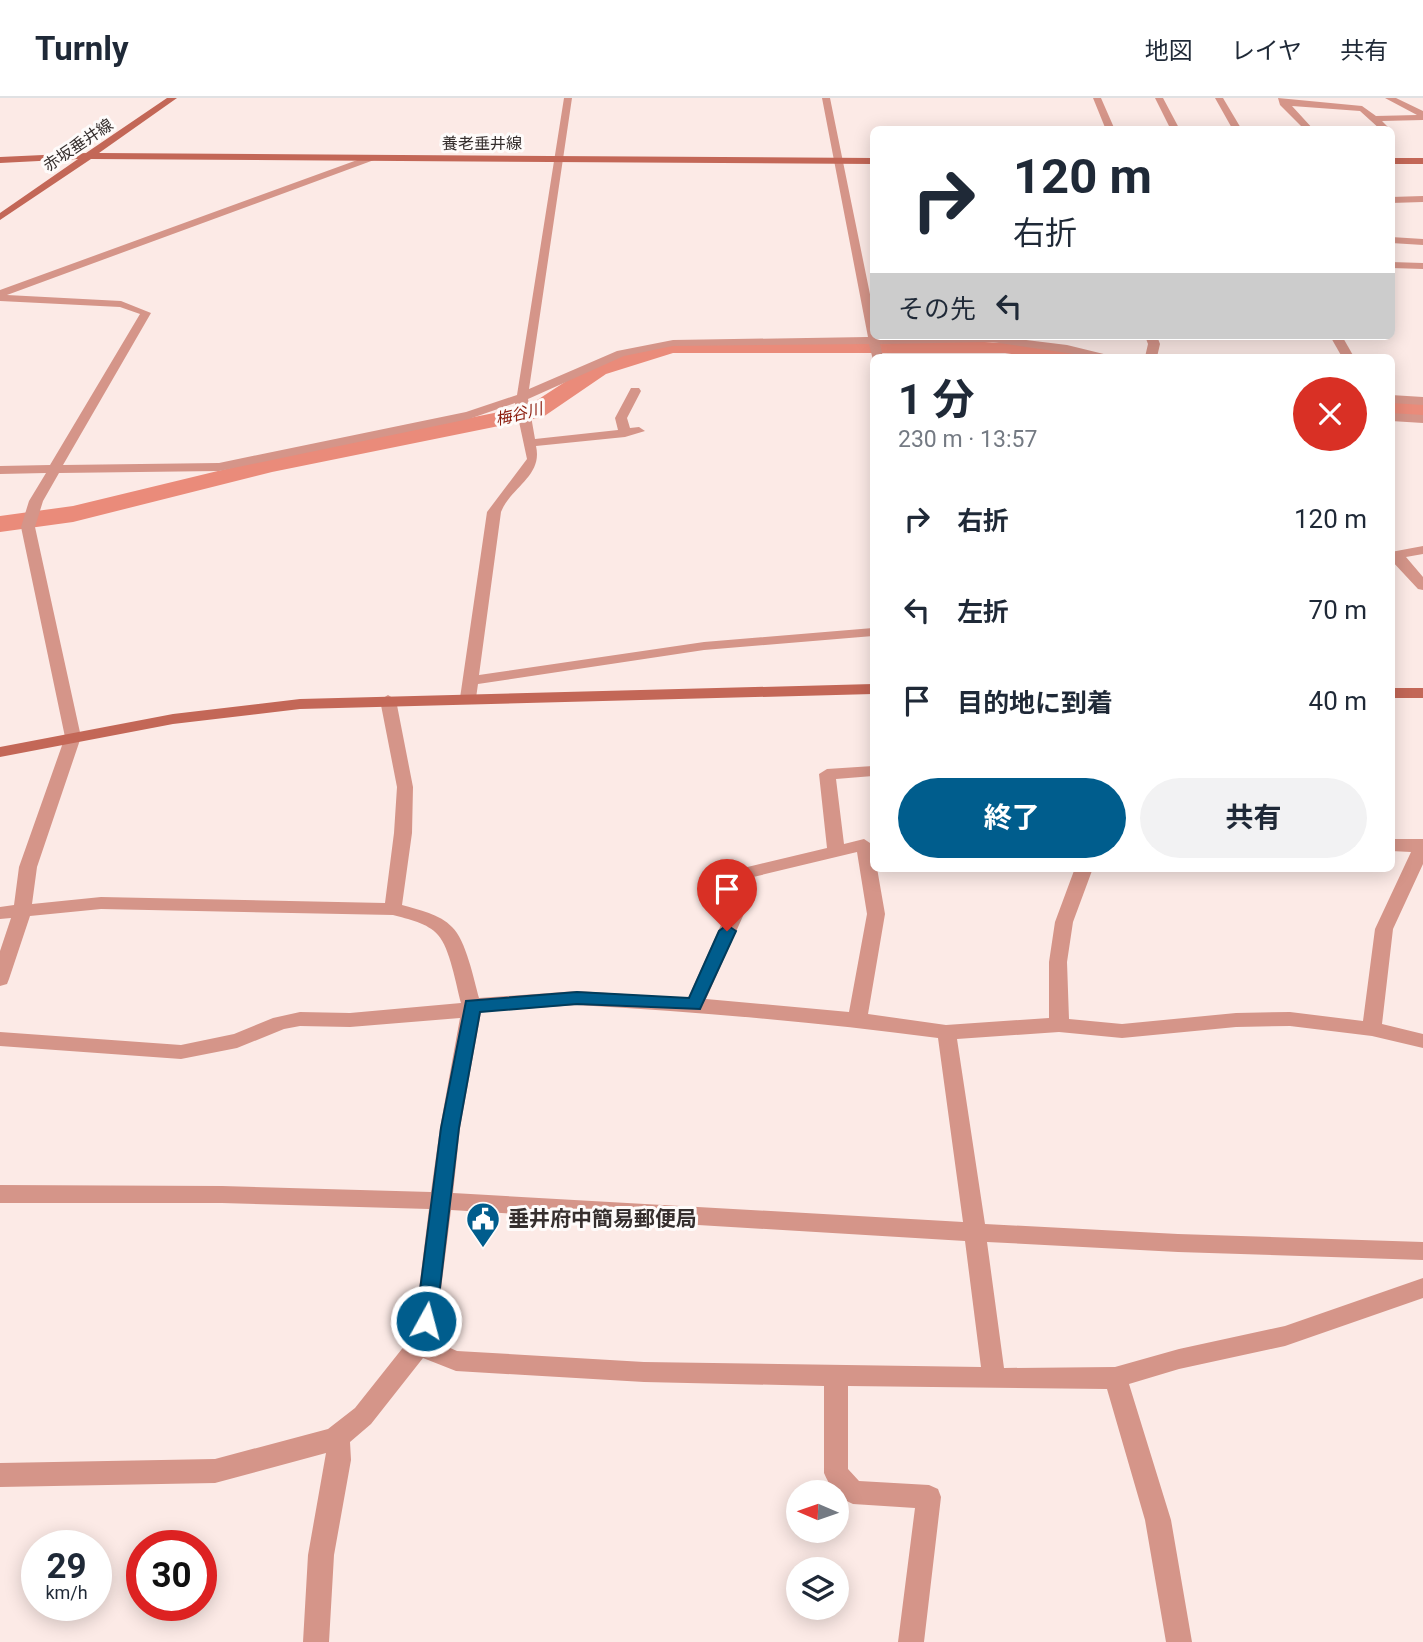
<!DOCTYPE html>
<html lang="ja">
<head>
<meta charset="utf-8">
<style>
	body { margin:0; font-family:Roboto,"Noto Sans JP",sans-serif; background:#f2f2f3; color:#1f2937; height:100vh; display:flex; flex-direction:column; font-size:26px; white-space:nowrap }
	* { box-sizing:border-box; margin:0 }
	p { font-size:23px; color:#747a83 }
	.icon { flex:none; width:38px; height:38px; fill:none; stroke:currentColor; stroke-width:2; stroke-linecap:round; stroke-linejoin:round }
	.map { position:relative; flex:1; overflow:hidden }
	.sheet { position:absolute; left:870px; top:256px; width:525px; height:518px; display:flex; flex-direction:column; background:#fff; border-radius:10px; box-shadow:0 4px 18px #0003 }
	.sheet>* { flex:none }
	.hud { position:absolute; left:870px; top:28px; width:525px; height:214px; border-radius:10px; box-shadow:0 4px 18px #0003; background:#fff; color:#1f2937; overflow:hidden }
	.needle { width:46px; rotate:272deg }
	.tools { position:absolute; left:786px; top:1382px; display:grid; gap:14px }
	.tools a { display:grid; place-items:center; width:63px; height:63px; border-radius:50%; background:#fff; box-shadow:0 4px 18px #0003; font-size:35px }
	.speed { position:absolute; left:21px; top:1432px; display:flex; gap:14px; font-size:35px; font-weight:700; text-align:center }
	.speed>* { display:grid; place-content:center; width:91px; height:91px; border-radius:50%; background:#fff; box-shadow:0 4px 18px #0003; line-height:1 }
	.speed small { font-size:18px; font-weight:400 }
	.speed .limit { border:10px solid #d22; background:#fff; color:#111 }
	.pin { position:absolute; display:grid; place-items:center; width:60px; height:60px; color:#fff; margin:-72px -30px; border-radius:50% 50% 50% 0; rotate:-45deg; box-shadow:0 0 7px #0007 }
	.pin .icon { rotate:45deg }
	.me { position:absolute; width:77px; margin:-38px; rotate:7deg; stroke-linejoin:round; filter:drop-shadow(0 0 5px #0008) }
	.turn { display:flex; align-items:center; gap:24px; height:147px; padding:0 28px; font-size:32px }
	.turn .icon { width:91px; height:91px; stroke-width:2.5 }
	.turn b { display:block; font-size:49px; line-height:60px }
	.then { display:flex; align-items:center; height:66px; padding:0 28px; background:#0003; gap:14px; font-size:26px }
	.round { display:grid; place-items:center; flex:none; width:74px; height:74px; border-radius:37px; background:#f2f2f3 }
	.overview { display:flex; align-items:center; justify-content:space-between; height:119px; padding:0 28px }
	h1 { font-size:42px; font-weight:700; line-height:52px }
	.action { display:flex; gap:14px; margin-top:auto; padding:14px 28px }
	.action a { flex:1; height:80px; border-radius:42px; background:#005d8d; color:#fff; font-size:28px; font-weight:700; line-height:80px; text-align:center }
	.action a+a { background:#f2f2f3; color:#1f2937 }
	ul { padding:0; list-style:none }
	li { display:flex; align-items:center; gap:21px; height:91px; padding:0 28px }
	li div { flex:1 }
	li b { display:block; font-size:26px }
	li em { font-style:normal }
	header { display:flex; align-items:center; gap:42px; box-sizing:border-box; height:98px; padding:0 35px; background:#fff; border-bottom:2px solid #e0e1e3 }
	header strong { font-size:33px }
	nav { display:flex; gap:38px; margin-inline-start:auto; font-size:24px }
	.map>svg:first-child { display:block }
</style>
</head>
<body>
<header>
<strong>Turnly</strong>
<nav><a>地図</a><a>レイヤ</a><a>共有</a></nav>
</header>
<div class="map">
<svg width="1423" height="1544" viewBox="0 0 1423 1544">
	<rect width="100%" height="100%" fill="#fceae6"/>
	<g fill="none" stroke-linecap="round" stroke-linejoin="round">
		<!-- river -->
		<g fill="#ea8b7a" fill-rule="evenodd">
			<path d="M673,243C724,243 1068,234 1086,259H1030L1005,255H673L606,276L543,319L272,374L73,424L0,434V418L73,408L272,360L528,308L591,267L622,255Z"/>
			<polygon points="1391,303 1423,304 1423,318 1391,317"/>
		</g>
		<!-- street -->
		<g fill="#d59589" fill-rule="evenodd">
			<path d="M564,0H572L529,291L617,253L673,242L868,239L822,0H830L873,211V238H995L1067,247L1116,259H1094L992,244L880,246L883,259H873V262L869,246L673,248L624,258L528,301L535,341L618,332L615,320L631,290H639L641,293L627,320L630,330L639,329L645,333L625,339L536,348C543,378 511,389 501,414L479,577L704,544L873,530V538L704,552L478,586L476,600L468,605L460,600L487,414L527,361L515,305L469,321L219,373L59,375L43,403L35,429L81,639L37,769L32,806L101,799L385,805L394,735L397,689L380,602L388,597L396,602L413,689L412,735L402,807C419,812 440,816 452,829C466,842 474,882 479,900L577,893L688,900L729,809L735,772L827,750L819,676L827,671L873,668V678L836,681L844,746L864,741L873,747V770H877L885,816L868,916L946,927L1049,920V864L1055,824L1075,770H1093L1073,824L1067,864L1069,921L1122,926L1236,915L1290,914L1363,923L1375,831L1411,754L1391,753V741H1423V766L1393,831L1382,926L1423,936V950L1372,938L1290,928L1236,929L1122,940L1059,934L957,941L985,1126L1178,1136L1423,1144V1162L1178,1154L987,1144L1004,1270L1115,1269L1179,1251L1285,1228L1423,1180V1200L1285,1248L1179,1271L1129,1286L1171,1422L1192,1544H1166L1145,1422L1107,1291L848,1288V1371L859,1383L929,1387L938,1391L941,1399L924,1544H898L915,1410L853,1406C840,1401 829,1388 824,1375V1288L644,1284L456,1273L423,1260L371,1326L350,1344L351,1362L334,1457L329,1544H303L308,1457L326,1355L215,1385L0,1389V1365L215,1361L328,1331L355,1310L409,1242L415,1223L429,1111L222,1105H0V1087L222,1088L431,1094L440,1030L460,920L350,929L300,928L284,931L237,950L181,961L0,948V934L181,947L234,936L273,920L300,914L350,915L461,905C456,887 450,850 438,837C428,825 408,821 393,817L101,811L30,818L9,881L7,886L0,888V853L11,820L0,821V809L14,807L19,769L65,639L21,429L29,403L46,375L0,376V368L50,367L140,216L120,209L0,203V192L371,57L374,58V62L7,197L121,203L151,215L63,367L219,365L466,314L517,297ZM857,754L867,816L849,914L706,901L747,809L749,780ZM577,907C698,914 818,924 938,940L963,1124L453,1095L460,1030L481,914ZM451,1112L965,1143L981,1269L644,1264L457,1253L432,1242L437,1223Z"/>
			<polygon points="1093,0 1101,0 1115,32 1106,32"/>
			<polygon points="1155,0 1163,0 1180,32 1171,32"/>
			<polygon points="1215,0 1223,0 1242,32 1233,32"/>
			<polygon points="1278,0 1362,8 1376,18 1417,17 1385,0 1396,0 1423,13 1423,22 1382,23 1391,32 1381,32 1360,13 1292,8 1314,32 1305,32 1280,7"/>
			<polygon points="1423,98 1423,104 1391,105 1391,99"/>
			<polygon points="1391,139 1423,141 1423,147 1391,145"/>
			<polygon points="1391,164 1423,165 1423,171 1391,170"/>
			<polygon points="1145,238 1157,238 1160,246 1157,259 1145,259 1148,246"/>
			<polygon points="1330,238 1342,238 1354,259 1342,259"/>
			<polygon points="1391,297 1423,299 1423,307 1391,305"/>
			<polygon points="1391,315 1423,317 1423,325 1391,323"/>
			<polygon points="1423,448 1423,456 1406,459 1423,479 1423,492 1418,491 1391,462 1391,454"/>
		</g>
		<!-- secondary -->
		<g fill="#c36757" fill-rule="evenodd">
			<polygon points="167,0 177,0 99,55 873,60 873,66 91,61 0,122 0,115 78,61 0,65 0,59 86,55"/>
			<rect x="1391" y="60" width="32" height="6"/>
			<polygon points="873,586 873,596 300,611 173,626 0,659 0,649 173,616 300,601"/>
			<rect x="1391" y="590" width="32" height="10"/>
		</g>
	</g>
	<!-- route -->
	<polygon fill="#005d8d" stroke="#003c5c" stroke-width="2" points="727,827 736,833 700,911 577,906 480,914 459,1030 436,1223 433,1229 426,1232 419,1229 416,1223 441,1030 466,903 577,894 689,900 719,833"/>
	<!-- icons -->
	<defs>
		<g id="civic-pin" transform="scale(1.75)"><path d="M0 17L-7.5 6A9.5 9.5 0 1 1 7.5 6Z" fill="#005d8d" stroke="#fefbfa"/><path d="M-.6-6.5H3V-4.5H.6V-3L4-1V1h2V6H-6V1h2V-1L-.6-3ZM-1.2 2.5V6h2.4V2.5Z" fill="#fff"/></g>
	</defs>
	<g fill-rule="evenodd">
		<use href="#civic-pin" x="483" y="1121"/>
	</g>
	<g text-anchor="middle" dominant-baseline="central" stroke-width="6" stroke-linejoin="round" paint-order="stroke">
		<!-- far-street labels -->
		<g font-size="16" fill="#362f2e" stroke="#fefbfa">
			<text x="482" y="45">養老垂井線</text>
			<text transform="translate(78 47) rotate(-34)">赤坂垂井線</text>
		</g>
		<!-- far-water labels -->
		<g font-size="16" font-style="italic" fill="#8c1d0e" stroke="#fefbfa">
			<text transform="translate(519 316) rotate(-14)">梅谷川</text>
		</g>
		<!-- near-poi labels -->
		<g font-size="21" font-weight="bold" fill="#362f2e" stroke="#fefbfa" text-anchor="start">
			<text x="508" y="1121">垂井府中簡易郵便局</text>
		</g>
	</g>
</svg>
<div class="tools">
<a><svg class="needle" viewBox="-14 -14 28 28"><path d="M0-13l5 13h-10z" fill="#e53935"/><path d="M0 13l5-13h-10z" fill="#747a83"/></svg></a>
<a><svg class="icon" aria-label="layers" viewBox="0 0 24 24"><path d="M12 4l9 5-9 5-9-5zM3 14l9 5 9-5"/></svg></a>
</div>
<div class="speed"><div>29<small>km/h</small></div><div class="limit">30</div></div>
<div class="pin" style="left:727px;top:833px;background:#d93025"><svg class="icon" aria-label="arrive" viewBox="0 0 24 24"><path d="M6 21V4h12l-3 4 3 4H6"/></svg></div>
<svg class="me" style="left:426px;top:1223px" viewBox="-20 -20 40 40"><circle r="17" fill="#005d8d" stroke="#fff" stroke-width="3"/><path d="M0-11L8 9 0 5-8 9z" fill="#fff"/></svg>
<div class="hud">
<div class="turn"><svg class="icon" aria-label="right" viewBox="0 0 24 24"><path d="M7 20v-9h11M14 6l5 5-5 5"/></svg><div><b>120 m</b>右折</div></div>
<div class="then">その先<svg class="icon" aria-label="left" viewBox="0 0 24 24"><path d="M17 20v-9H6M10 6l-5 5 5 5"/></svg></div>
</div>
<section class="sheet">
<div class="overview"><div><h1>1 分</h1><p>230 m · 13:57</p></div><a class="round" style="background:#d93025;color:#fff"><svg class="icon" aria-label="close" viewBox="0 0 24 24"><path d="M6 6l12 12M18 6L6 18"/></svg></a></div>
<ul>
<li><svg class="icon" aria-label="right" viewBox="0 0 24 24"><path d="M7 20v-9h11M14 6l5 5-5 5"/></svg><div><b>右折</b></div><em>120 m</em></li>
<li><svg class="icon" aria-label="left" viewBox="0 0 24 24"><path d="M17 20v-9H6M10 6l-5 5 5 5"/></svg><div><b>左折</b></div><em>70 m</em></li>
<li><svg class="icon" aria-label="arrive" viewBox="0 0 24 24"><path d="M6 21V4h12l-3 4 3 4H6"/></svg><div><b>目的地に到着</b></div><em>40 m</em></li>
</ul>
<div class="action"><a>終了</a><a>共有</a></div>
</section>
</div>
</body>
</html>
